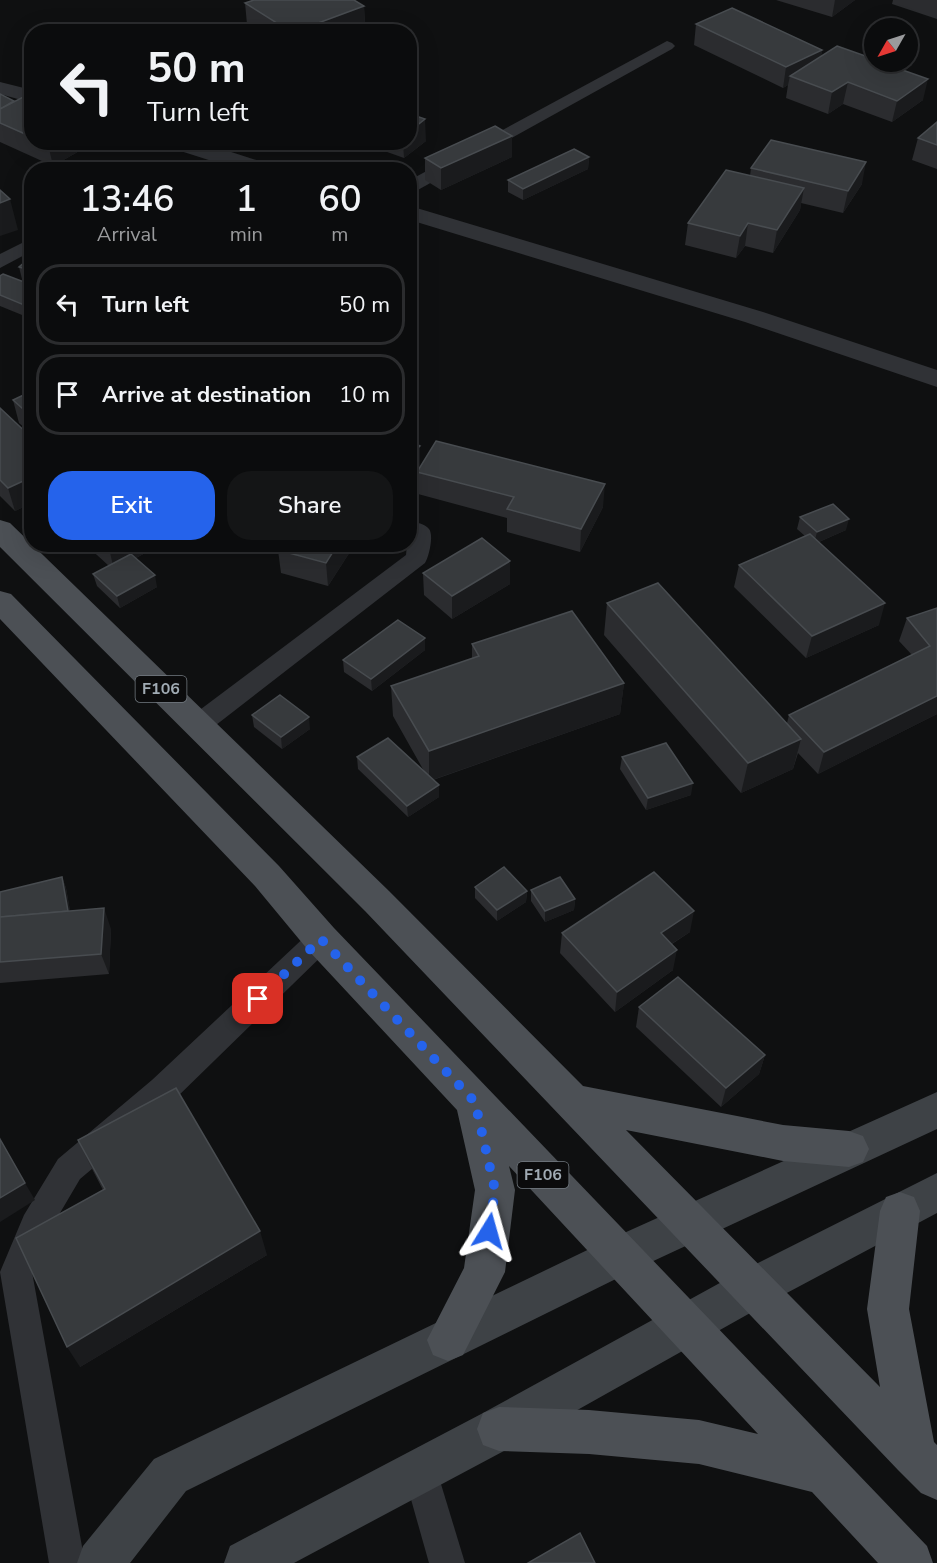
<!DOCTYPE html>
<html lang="en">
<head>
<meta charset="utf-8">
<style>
	body { margin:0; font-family:"Nunito Sans",sans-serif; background:#141516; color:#f1f3f6; height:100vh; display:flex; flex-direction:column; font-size:22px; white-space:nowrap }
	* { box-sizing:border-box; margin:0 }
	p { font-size:20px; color:#9a9b9d }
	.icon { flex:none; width:33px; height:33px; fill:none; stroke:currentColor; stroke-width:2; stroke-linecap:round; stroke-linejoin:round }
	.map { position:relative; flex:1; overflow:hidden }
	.sheet { position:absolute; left:24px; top:162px; width:393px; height:390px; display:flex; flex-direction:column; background:#0b0c0d; border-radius:24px; box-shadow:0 6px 24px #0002,0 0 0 2px #2b2c2e }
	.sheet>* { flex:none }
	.hud { position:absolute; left:24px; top:24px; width:393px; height:126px; border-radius:24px; box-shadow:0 6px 24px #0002,0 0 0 2px #2b2c2e; background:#0b0c0d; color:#f1f3f6; overflow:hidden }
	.needle { width:39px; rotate:231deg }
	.tools { position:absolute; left:864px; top:18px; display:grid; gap:12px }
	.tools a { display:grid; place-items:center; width:54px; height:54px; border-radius:50%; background:#0b0c0d; box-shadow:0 6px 24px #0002,0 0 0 2px #2b2c2e; font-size:30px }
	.pin { position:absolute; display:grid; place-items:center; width:51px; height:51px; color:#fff; margin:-26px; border-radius:12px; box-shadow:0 3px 9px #0006 }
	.me { position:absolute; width:66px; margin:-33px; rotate:8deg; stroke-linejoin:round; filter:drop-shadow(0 0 4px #0008) }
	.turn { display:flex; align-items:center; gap:21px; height:126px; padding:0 24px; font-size:27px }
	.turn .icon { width:78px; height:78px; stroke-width:2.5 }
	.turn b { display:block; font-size:42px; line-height:51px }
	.eta { display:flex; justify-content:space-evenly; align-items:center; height:102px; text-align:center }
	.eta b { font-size:36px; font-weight:600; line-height:42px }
	.primary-button { display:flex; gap:12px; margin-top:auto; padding:12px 24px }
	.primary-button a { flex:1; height:69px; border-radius:24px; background:#2563eb; color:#fff; font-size:24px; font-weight:600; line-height:69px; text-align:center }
	.primary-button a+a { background:#141516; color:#f1f3f6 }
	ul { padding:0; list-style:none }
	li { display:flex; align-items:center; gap:18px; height:81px; margin:0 12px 9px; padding:0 12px; border:3px solid #2b2c2e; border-radius:24px }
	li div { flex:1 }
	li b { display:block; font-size:22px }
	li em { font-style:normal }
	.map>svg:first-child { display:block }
</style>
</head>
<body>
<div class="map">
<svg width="937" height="1563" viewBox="0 0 937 1563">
	<rect width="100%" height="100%" fill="#0f1011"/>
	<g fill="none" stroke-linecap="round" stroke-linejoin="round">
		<!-- lane -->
		<g fill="#303236" fill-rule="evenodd">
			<polygon points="667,41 672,43 675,46 672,49 416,191 410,192 410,180"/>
			<polygon points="32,238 32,251 0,268 0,254"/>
			<path d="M410,521C416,522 425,524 429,529C434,535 429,557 425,563L207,732L198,734L189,732L186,725L189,718L406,555L407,544H410Z"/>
			<polygon points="321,927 331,931 335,939 331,947 174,1100 80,1179 47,1235 32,1272 85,1563 49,1563 0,1272 24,1215 58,1159 152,1080 311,931"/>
			<polygon points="420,1454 432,1459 437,1471 465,1563 429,1563 403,1471 408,1459"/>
		</g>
		<!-- street -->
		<g fill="#303236" fill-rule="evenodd">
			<polygon points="0,82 32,90 32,103 0,94"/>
			<polygon points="166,142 200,142 272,165 275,170 240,170 168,147"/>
			<polygon points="410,206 763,312 937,370 937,387 745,322 410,220"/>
		</g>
		<!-- secondary -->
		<g fill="#3e4246" fill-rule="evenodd">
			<polygon points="937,1092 937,1129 634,1270 186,1491 130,1563 77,1563 83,1546 154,1459 604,1242"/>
			<polygon points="937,1173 937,1213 768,1303 515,1445 294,1563 224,1563 230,1546 483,1413 738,1273"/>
		</g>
		<!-- primary -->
		<g fill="#4c5055" fill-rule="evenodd">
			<polygon points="0,520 10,523 389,891 583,1086 783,1125 849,1131 863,1136 869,1149 863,1162 849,1167 783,1161 626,1130 880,1387 867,1309 880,1211 886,1197 900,1192 914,1197 920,1211 909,1309 934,1442 937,1445 937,1500 921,1493 898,1470 365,911 0,547"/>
			<polygon points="0,591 11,594 279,866 334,928 927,1546 933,1563 878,1563 812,1492 699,1464 589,1454 499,1451 483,1445 477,1429 483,1413 499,1407 589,1410 699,1420 758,1434 509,1166 515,1190 505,1272 463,1355 448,1361 433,1355 427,1340 464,1268 475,1190 457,1110 308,950 255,886 0,619"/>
		</g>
	</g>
	<!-- wall -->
	<g fill="#2b2c2f">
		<polygon points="776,0 855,0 832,17"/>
		<polygon points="893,0 937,0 937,19 892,4"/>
		<polygon points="245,3 364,6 365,27 353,32 259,32 247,24"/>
		<polygon points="696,24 822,50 821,56 923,100 892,122 843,104 828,114 786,98 788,85 783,88 694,45"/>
		<polygon points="0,94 14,101 32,95 32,142 95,142 53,166 0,142"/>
		<polygon points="937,122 937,169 912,160 918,138"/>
		<polygon points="512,136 512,157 441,190 425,180 425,158"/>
		<polygon points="426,141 404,158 359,142 410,142"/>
		<polygon points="589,157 588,169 523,200 508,192 508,180"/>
		<polygon points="751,168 862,184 843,213 801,203 800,210 773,253 745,246 736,258 685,245 688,223 750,176"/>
		<polygon points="32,256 32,282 22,279 19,267"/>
		<polygon points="0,276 32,285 32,313 27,317 0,306"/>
		<polygon points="32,391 32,434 19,423 13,400"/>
		<polygon points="0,408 32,438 32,503 15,511 0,496"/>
		<polygon points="410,441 420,466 603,507 580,552 507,532 507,518 418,494 417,472 410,478"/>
		<polygon points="800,517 846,530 819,542 879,625 806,658 734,587 739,565 805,536 797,529"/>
		<polygon points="85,544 145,544 147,552 136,558 157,587 120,608 97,586 93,574 109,566"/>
		<polygon points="282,544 355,544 328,586 281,573 278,550"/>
		<polygon points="510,561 510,584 452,619 424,595 423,573"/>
		<polygon points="607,603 787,723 789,715 912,655 899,641 907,618 937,608 937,714 818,774 798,753 793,769 741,793 604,635"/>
		<polygon points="425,638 425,650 372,691 344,672 343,660"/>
		<polygon points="472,644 624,683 620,714 433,780 439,785 439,797 408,817 358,769 357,757 424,771 393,716 391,686 472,659"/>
		<polygon points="252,715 310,729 282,749 254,727"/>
		<polygon points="622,757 691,795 646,810 620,769"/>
		<polygon points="62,877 66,888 70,911 111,929 109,974 0,983 0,892"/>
		<polygon points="475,887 527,891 526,902 497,921 475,898"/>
		<polygon points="531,890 575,899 574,910 545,922 531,901"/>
		<polygon points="690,932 672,944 673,970 615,1012 560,953 562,933"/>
		<polygon points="639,1007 765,1055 759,1074 721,1107 636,1027"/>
		<polygon points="78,1140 267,1255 80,1367 103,1190 90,1165"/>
	</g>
	<!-- shaded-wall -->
	<g fill="#1a1b1d">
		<polygon points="835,0 855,0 832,17"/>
		<polygon points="364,6 365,27 353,32 294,32"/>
		<polygon points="822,50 819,71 790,76 788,85 783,88 786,67"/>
		<polygon points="928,79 923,100 892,122 897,101"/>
		<polygon points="848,82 843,104 828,114 832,92"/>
		<polygon points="425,119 426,141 404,158 403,142 410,142 410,131"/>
		<polygon points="512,136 512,157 441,190 441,168"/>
		<polygon points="52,142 95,142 53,166 48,144"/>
		<polygon points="589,157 588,169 523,200 523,189"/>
		<polygon points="866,162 862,184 843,213 848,191"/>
		<polygon points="804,188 800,210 773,253 777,230"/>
		<polygon points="10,199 18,230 0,236 0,203"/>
		<polygon points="748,223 745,246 736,258 740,236"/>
		<polygon points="32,299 32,313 27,317 24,305"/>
		<polygon points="420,446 420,469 410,478 410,455"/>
		<polygon points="32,477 32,503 15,511 8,488"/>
		<polygon points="605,484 603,507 580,552 581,529"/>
		<polygon points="849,519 846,530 814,544 817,532"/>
		<polygon points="115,544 145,544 147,552 114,570 109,548"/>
		<polygon points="338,544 355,544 328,586 326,563"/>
		<polygon points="510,561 510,584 452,619 452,596"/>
		<polygon points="155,575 157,587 120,608 117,596"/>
		<polygon points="885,603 879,625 806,658 812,636"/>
		<polygon points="425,638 425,650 372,691 371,679"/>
		<polygon points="624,683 620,714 429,781 429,751"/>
		<polygon points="937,696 937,714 818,774 824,752"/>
		<polygon points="309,717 310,729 282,749 281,737"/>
		<polygon points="801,739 793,769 741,793 748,763"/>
		<polygon points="693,783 691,795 646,810 648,798"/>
		<polygon points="439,785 439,797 408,817 407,806"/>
		<polygon points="62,877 66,888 72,922 8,937"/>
		<polygon points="527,891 526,902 497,921 497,910"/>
		<polygon points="575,899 574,910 545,922 545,911"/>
		<polygon points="104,908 111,929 109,974 101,954"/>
		<polygon points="694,911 690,932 657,953 661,933"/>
		<polygon points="677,950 673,970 615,1012 617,992"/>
		<polygon points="765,1055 759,1074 721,1107 726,1088"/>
		<polygon points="25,1183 35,1200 0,1222 0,1198"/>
		<polygon points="260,1231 267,1255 80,1367 67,1347"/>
	</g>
	<!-- building -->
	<g fill="#373a3d" stroke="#484c50" stroke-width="1.5">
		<polygon points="254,0 354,0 364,6 294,32 291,32 245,3"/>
		<polygon points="732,8 822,50 786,67 696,24"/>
		<polygon points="837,46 874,59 874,62 880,62 928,79 897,101 848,82 832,92 790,76"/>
		<polygon points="0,94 14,101 0,109"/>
		<polygon points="29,94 32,95 32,137 0,123 0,109"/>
		<polygon points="410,114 425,119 410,131"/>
		<polygon points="937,122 937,145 918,138"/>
		<polygon points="495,126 512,136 441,168 425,158"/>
		<polygon points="771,140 866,162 848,191 751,168"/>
		<polygon points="574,149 589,157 523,189 508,180"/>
		<polygon points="726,170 804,188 777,230 748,223 740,236 688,223"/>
		<polygon points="0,190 10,199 0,203"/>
		<polygon points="32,256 32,271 19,267"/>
		<polygon points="3,274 32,285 32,299 24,305 0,295 0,276"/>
		<polygon points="32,391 32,417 13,400"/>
		<polygon points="0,408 32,438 32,477 8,488 0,480"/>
		<polygon points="410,441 420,446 410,455"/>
		<polygon points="436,441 605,484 581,529 507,509 514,497 417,472"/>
		<polygon points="833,504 849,519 817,532 800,517"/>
		<polygon points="810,534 885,603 812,636 739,565"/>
		<polygon points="482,538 510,561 452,596 423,573"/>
		<polygon points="105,544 115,544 109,548"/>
		<polygon points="282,544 338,544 326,563 278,550"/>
		<polygon points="131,554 155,575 117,596 93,574"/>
		<polygon points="658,583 801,739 748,763 607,603"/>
		<polygon points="937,608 937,696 824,752 789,715 930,646 907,618"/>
		<polygon points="572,611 624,683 429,751 391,686 479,656 472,644"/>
		<polygon points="398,620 425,638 371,679 343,660"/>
		<polygon points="280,695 309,717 281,737 252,715"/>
		<polygon points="388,738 439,785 407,806 357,757"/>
		<polygon points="666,743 693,783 648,798 622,757"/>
		<polygon points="504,867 527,891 497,910 475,887"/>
		<polygon points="654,872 694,911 661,933 677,950 617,992 562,933"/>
		<polygon points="62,877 68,911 0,917 0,892"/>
		<polygon points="560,877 575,899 545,911 531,890"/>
		<polygon points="104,908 101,954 0,962 0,917"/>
		<polygon points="678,977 765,1055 726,1088 639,1007"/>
		<polygon points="176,1088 260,1231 67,1347 16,1238 105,1189 78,1140"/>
		<polygon points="0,1139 25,1183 0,1198"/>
		<polygon points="580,1533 595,1563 528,1563"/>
	</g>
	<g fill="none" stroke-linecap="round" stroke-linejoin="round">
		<!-- route -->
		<polyline stroke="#2563eb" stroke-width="10" stroke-dasharray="0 18" points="258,999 321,939 475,1102 495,1190 489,1231"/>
	</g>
	<g text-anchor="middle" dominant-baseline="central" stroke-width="6" stroke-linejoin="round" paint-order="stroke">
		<!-- shield labels -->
		<g fill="#0b0b0c" stroke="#737a81" stroke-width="1.5">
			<rect x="135.5" y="676" width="51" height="26" rx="4.5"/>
			<rect x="517.5" y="1162" width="51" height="26" rx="4.5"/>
		</g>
		<g font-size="16" font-weight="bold" fill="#a0aab3">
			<text x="161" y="689">F106</text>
			<text x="543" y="1175">F106</text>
		</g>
	</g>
</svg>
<div class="tools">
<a><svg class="needle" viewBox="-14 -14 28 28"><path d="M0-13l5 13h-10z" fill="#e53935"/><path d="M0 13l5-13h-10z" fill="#9a9b9d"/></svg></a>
</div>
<div class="pin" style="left:258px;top:999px;background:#d93025"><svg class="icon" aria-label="arrive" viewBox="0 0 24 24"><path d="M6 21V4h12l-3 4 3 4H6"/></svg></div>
<svg class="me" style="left:489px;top:1231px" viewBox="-20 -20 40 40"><path d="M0-17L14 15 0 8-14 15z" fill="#2563eb" stroke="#fff" stroke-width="4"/></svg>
<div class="hud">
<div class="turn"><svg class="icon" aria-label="left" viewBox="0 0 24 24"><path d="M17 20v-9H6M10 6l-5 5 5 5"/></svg><div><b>50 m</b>Turn left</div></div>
</div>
<section class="sheet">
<div class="eta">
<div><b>13:46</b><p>Arrival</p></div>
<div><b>1</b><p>min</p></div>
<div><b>60</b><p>m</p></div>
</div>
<ul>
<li><svg class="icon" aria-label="left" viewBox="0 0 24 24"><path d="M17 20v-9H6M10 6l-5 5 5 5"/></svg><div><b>Turn left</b></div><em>50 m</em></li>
<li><svg class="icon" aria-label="arrive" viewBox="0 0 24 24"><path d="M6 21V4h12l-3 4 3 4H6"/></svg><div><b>Arrive at destination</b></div><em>10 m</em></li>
</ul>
<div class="primary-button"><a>Exit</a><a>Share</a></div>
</section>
</div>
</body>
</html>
